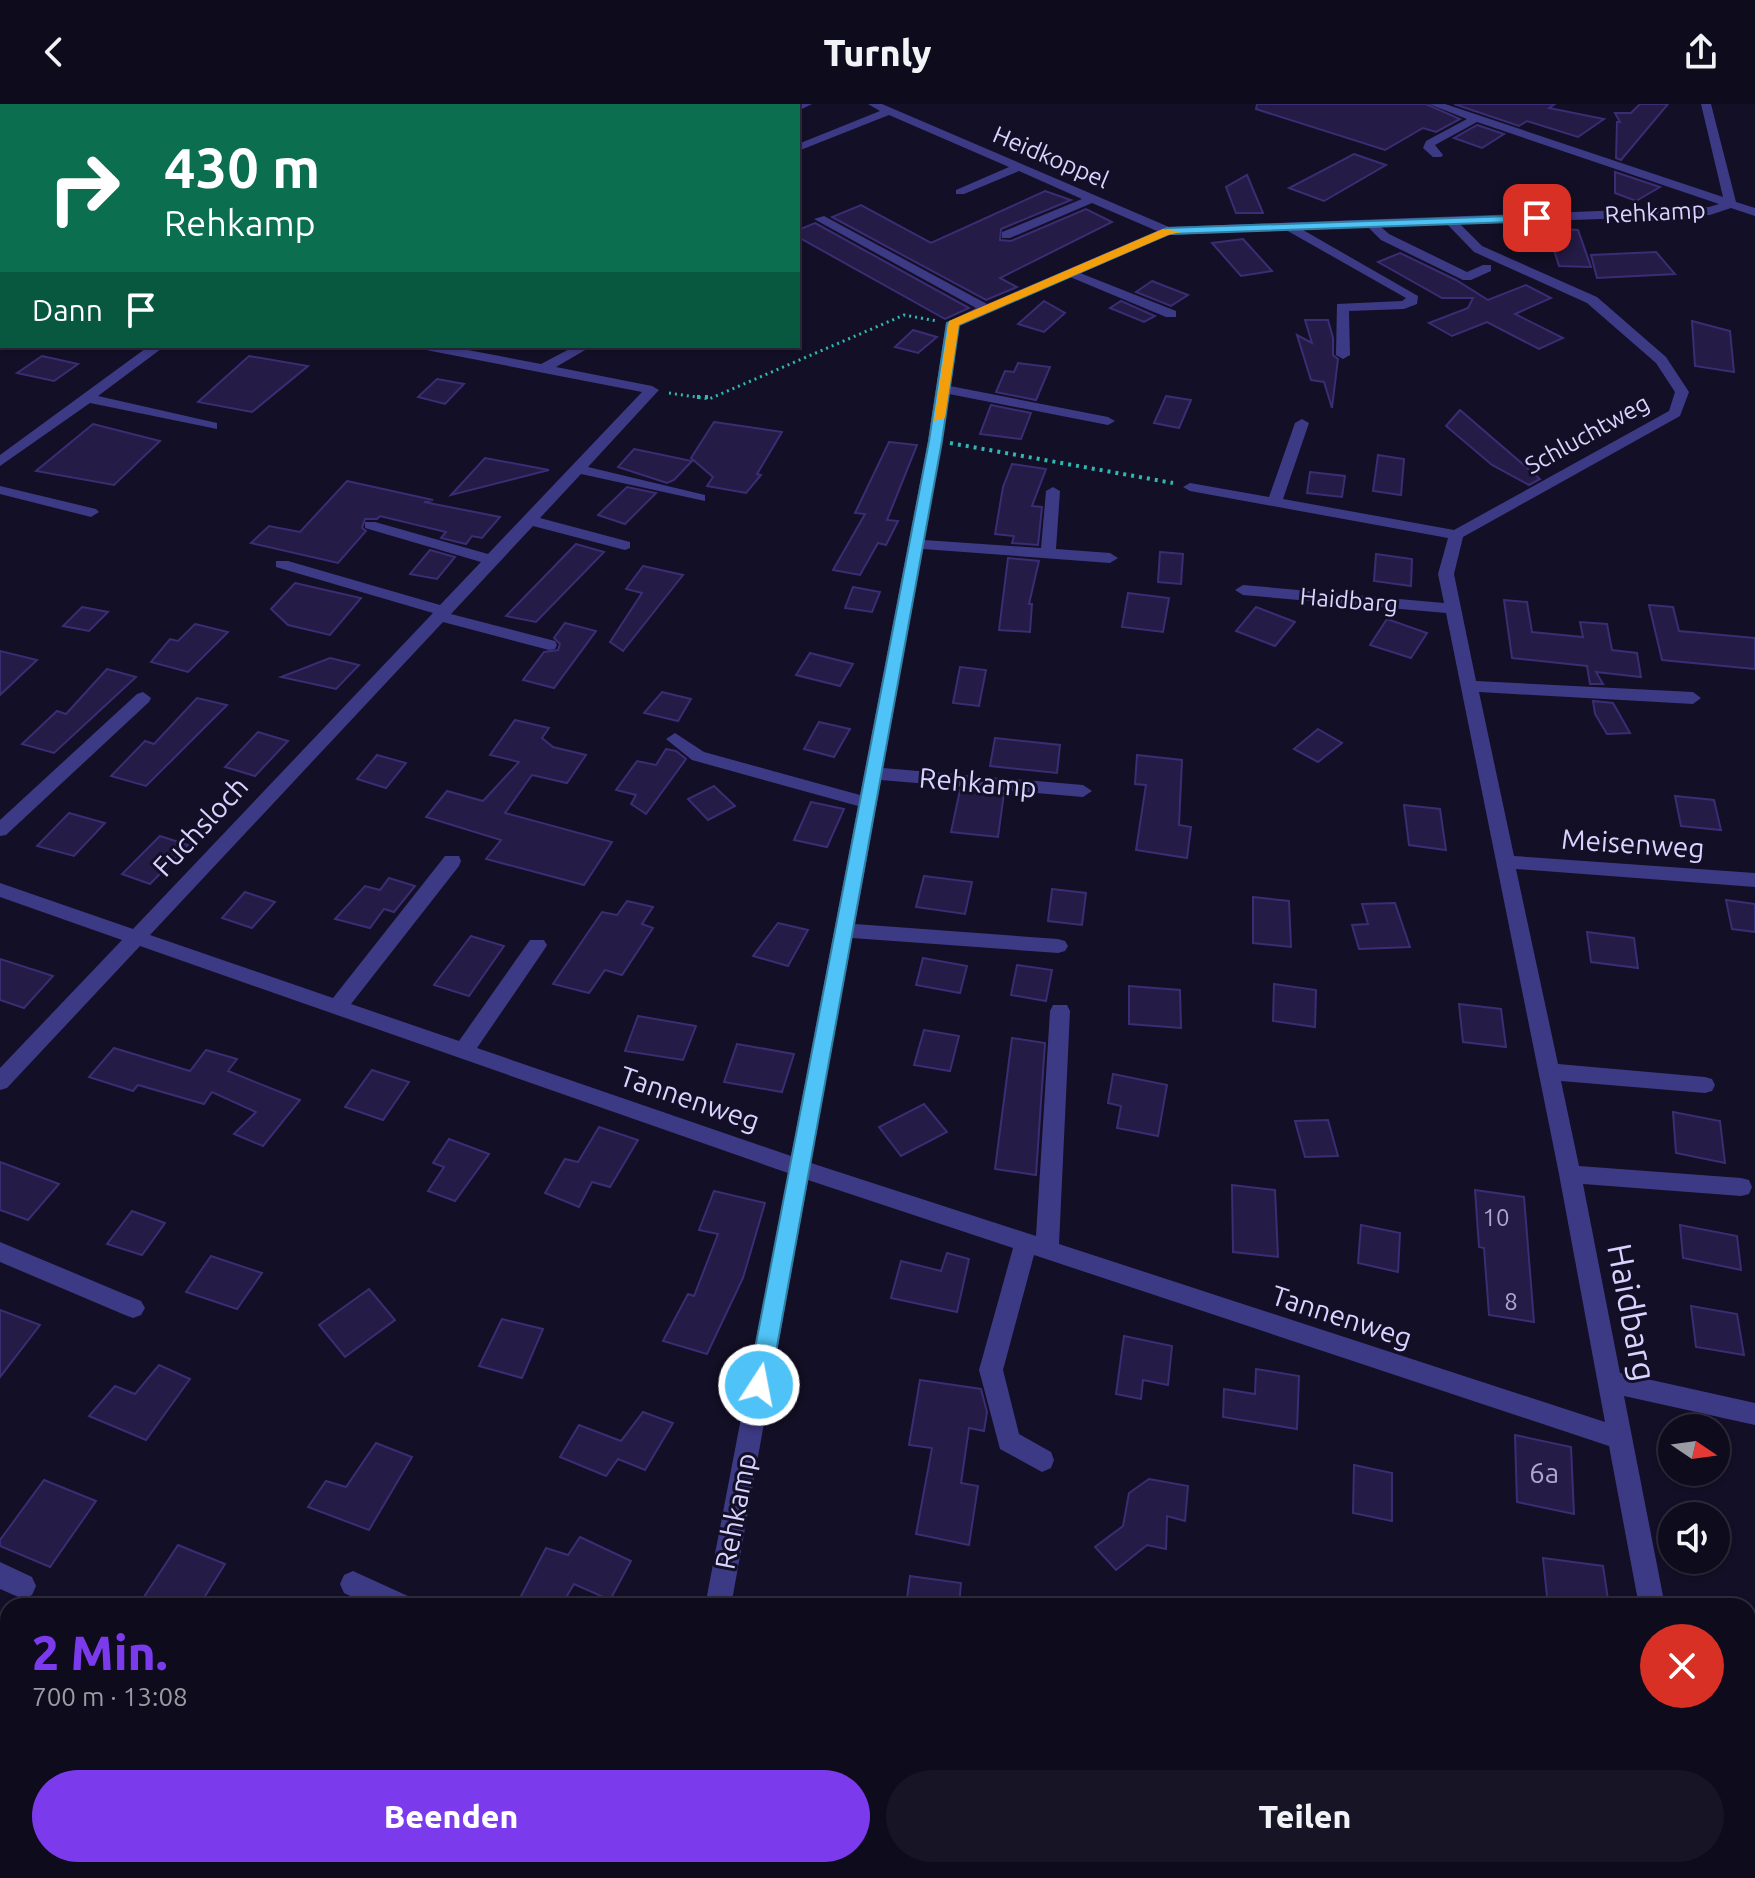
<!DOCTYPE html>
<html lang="de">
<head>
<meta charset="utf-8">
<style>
	body { margin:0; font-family:Ubuntu,sans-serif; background:#171425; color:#f1f3f6; height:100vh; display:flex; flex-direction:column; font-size:30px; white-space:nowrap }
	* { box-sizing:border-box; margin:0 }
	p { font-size:26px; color:#9b9ba3 }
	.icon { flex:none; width:44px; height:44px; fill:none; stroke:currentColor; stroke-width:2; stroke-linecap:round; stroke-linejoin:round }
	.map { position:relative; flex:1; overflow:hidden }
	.drawer { position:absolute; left:0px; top:1494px; width:1756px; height:280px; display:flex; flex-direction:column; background:#0e0b1c; border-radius:24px 24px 0 0; box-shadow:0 2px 6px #0004,0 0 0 2px #2e2b3b }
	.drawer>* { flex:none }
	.guide { position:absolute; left:0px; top:0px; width:800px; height:244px; box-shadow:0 2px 6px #0004,0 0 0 2px #2e2b3b; background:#0b6e4f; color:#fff; overflow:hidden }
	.needle { width:52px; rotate:103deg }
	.fabs { position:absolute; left:1658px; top:1310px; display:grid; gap:16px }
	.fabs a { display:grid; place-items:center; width:72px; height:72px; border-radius:50%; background:#0e0b1c; box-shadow:0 2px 6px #0004,0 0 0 2px #2e2b3b; font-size:40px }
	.pin { position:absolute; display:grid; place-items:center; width:68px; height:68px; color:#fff; margin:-34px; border-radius:16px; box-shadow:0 4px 12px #0006 }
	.me { position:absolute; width:88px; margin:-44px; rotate:11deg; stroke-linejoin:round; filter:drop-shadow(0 0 6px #0008) }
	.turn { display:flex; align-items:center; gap:28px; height:168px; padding:0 32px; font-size:36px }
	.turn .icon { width:104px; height:104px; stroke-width:2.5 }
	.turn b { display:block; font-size:56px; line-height:68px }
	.then { display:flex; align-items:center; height:76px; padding:0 32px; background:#0003; gap:16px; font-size:30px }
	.round { display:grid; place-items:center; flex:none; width:84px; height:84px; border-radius:42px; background:#171425 }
	.headline { display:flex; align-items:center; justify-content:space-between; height:136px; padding:0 32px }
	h1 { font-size:48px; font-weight:800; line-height:60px; color:#7c3aed }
	.action { display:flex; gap:16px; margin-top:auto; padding:16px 32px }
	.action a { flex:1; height:92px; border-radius:48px; background:#7c3aed; color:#fff; font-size:32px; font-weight:800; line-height:92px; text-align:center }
	.action a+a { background:#171425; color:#f1f3f6 }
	header { display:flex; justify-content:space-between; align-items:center; height:104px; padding:0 32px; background:#0e0b1c; font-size:36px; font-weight:800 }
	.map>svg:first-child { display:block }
</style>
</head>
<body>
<header><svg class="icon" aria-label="back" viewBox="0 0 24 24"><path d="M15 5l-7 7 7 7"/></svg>Turnly<svg class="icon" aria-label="share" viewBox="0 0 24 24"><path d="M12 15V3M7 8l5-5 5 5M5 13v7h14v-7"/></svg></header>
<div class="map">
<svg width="1755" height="1774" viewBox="0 0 1755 1774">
	<rect width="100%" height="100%" fill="#130f26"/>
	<!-- building -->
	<g fill="#241b47" stroke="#3b2d73" stroke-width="2">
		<polygon points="1257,0 1426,0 1460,15 1436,28 1423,24 1385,46 1256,5"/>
		<polygon points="1454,0 1555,0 1549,4 1604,15 1578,33 1527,17 1519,22"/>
		<polygon points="1640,0 1668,0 1621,56 1616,54 1617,18 1620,18 1615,9 1631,9"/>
		<polygon points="1477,21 1504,30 1482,44 1454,34"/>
		<polygon points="1354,50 1386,61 1324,97 1289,84"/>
		<polygon points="1615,68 1660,83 1636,97 1615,89"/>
		<polygon points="1247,71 1263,109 1236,109 1226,83"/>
		<polygon points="1045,87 1071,96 1001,125 1000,136 1011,137 1086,105 1112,118 1000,174 1017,183 986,196 832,113 861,101 931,139"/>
		<polygon points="815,119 969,204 945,215 798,133 798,126"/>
		<polygon points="1547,124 1578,126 1591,163 1559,162"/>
		<polygon points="1243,135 1272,167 1241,172 1212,139"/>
		<polygon points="1656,148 1675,170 1597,174 1591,151"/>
		<polygon points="1400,149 1456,176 1488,196 1526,181 1551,194 1515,210 1563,234 1539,245 1487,218 1452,232 1429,219 1468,204 1473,194 1442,194 1378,158"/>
		<polygon points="1152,177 1188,191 1171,202 1136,188"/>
		<polygon points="1044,197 1065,209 1044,228 1018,220"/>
		<polygon points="1121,197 1155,212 1144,218 1110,204"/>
		<polygon points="1305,216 1328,216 1333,234 1333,251 1338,255 1332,304 1324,278 1311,276 1297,231 1312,239"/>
		<polygon points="1692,217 1730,227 1734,268 1695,262"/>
		<polygon points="913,226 937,233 918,249 895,243"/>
		<polygon points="42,252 78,260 54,277 17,269"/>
		<polygon points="249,252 308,262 252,308 198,298"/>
		<polygon points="1018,259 1050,263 1036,296 996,288 1005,267 1014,268"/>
		<polygon points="437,275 464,280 445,300 418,293"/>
		<polygon points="1166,292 1191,296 1179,324 1154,319"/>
		<polygon points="991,301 1031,309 1021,335 980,330"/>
		<polygon points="1460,306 1540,375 1529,381 1492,361 1446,322"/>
		<polygon points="714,318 782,328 757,370 761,371 746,389 707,382 713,373 691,354"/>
		<polygon points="93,320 160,337 114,381 36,367"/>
		<polygon points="889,338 917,341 887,416 898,417 886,441 878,439 860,471 833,466 865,410 855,409"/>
		<polygon points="634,345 692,357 674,376 667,379 618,363"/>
		<polygon points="1378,351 1404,355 1401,391 1373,387"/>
		<polygon points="485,354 549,366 451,391"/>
		<polygon points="1012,360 1046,365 1032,402 1042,403 1038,441 1012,439 1014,432 995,430 1003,383"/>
		<polygon points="1310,368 1345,372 1342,393 1307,389"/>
		<polygon points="347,377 433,396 424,398 500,413 482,434 472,432 466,440 441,434 446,428 380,412 377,415 365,415 362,424 366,427 338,459 251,439 269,422 300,428"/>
		<polygon points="627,383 656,389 625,420 598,411"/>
		<polygon points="576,440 604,448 536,518 506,512"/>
		<polygon points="430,446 455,453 437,475 410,470"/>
		<polygon points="1160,448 1183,450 1181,480 1158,478"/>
		<polygon points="1376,450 1412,455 1411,482 1374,477"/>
		<polygon points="1008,454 1039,457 1029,500 1032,500 1030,528 999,526"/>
		<polygon points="643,462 683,471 623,547 610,538 642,489 626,485"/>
		<polygon points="295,479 361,494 330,531 288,521 271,505"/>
		<polygon points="853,483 880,488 872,508 845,504"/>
		<polygon points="1128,489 1169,494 1163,528 1122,523"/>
		<polygon points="1504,496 1527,498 1532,528 1583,533 1580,518 1607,520 1612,546 1637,549 1641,573 1596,568 1603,580 1590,580 1587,562 1512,554"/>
		<polygon points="1649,501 1673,503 1679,527 1755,534 1755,565 1662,556"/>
		<polygon points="82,503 108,508 89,527 63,522"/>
		<polygon points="1256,503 1295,518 1275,542 1236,527"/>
		<polygon points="1387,515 1427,529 1411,554 1370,541"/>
		<polygon points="565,519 596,527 554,584 523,576 544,548 558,546 560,540 554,534"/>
		<polygon points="195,520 228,528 188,568 151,558 170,535 178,537"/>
		<polygon points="0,547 37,556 0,591"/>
		<polygon points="810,549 853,560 840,582 796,571"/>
		<polygon points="330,554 359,561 336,585 281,573"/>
		<polygon points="960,563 986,566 979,602 953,599"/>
		<polygon points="107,565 136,573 54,649 22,640 57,607 66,610"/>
		<polygon points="662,588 691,595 678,617 644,609"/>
		<polygon points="197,594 227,601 146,682 111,672 145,637 154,640"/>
		<polygon points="1593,597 1613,599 1630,629 1607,630 1595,610"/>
		<polygon points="515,616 549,624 542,634 553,643 586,651 567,679 532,671 505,709 612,738 584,781 486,755 501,736 426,713 447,687 483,697 519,658 490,651"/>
		<polygon points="819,618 850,625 834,653 804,645"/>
		<polygon points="1318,625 1342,639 1318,658 1294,645"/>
		<polygon points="258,628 288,637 255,672 225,663"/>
		<polygon points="995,634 1060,641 1057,669 990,662"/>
		<polygon points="666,645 676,647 686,655 646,710 631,700 636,691 616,686 637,657 656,661"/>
		<polygon points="377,651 406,659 386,684 357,675"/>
		<polygon points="1137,651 1182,656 1179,721 1191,723 1187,754 1136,746 1146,681 1135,680"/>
		<polygon points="714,682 735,702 708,716 688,695"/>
		<polygon points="960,686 1004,689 998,733 951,728"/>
		<polygon points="1675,692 1714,696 1721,726 1681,722"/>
		<polygon points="811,698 844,705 827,743 794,736"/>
		<polygon points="1404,701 1440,705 1446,746 1409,741"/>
		<polygon points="69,709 105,719 74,752 37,742"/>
		<polygon points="160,732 188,741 150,780 122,770"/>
		<polygon points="924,772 972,778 965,810 916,803"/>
		<polygon points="389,774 415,782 394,808 384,805 370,824 335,815 365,782 380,786"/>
		<polygon points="1052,785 1086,789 1082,821 1048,817"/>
		<polygon points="245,788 275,798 252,824 222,814"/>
		<polygon points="1253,793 1289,797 1291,843 1253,839"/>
		<polygon points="1726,796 1755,800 1755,828 1732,825"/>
		<polygon points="627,797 653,803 642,820 653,824 622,871 605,866 589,889 553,880 602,808 617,811"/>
		<polygon points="1395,799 1410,843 1359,845 1352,821 1368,820 1362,800"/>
		<polygon points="778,819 808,826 788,862 753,852"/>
		<polygon points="1587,828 1634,834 1638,864 1591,858"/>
		<polygon points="471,832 504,842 469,892 434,881"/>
		<polygon points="923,854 967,862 960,889 916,881"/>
		<polygon points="0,855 53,872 24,904 0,896"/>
		<polygon points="1017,861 1052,866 1046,897 1011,891"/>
		<polygon points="1274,880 1316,886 1315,923 1273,917"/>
		<polygon points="1129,882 1180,886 1181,924 1129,920"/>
		<polygon points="1459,900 1501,905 1506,943 1463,938"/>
		<polygon points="638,912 696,922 683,956 625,947"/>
		<polygon points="924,926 959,932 950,967 914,961"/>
		<polygon points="1012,934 1045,939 1036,1071 995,1065"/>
		<polygon points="737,940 794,950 782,988 724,978"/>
		<polygon points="114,944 190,967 206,946 237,955 228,967 300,996 263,1042 234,1030 256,1008 212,988 204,1000 138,981 133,987 89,973"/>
		<polygon points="372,966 409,978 383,1016 345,1003"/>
		<polygon points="1113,970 1167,981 1158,1032 1117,1024 1121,1002 1108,999"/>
		<polygon points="924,1000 947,1028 901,1052 879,1023"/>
		<polygon points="1673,1008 1720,1017 1725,1059 1676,1049"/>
		<polygon points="1328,1016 1338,1052 1305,1053 1295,1017"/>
		<polygon points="599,1023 638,1036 610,1083 592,1078 579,1103 545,1089 565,1055 578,1058"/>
		<polygon points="449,1035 489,1050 455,1097 428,1087 444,1063 433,1059"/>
		<polygon points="0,1058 59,1080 28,1116 0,1106"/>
		<polygon points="1232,1081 1275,1086 1278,1153 1233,1148"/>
		<polygon points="1475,1086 1524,1093 1534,1218 1489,1211 1484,1144 1479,1143"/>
		<polygon points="714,1087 765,1099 743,1174 707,1250 663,1237 688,1190 694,1192 718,1130 699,1126"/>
		<polygon points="132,1107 165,1119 142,1151 107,1140"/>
		<polygon points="1361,1121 1400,1129 1398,1168 1358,1159"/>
		<polygon points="1680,1121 1737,1132 1741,1166 1683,1154"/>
		<polygon points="947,1149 969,1155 957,1208 891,1194 901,1157 941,1167"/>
		<polygon points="211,1152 262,1169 237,1205 186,1188"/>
		<polygon points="369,1185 395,1216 345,1253 319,1221"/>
		<polygon points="1691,1202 1737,1210 1744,1251 1696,1243"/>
		<polygon points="0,1206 40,1221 0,1273"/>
		<polygon points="502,1215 543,1225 522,1274 479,1262"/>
		<polygon points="1124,1232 1172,1242 1168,1281 1143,1276 1141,1295 1116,1290"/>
		<polygon points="159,1261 190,1275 146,1336 89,1312 115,1282 135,1290"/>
		<polygon points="1256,1265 1299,1272 1297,1325 1223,1313 1224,1285 1255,1290"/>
		<polygon points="920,1276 981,1285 987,1308 984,1327 969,1324 961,1379 978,1382 969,1441 916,1430 932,1344 909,1341"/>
		<polygon points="643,1308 673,1319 645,1366 618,1355 606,1372 560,1353 579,1321 621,1337"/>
		<polygon points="1515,1331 1571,1343 1574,1410 1517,1398"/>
		<polygon points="376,1339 412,1353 369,1426 308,1403 326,1377 346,1383"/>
		<polygon points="1354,1361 1392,1369 1392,1417 1353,1409"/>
		<polygon points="1149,1375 1188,1382 1185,1417 1167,1412 1166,1445 1147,1441 1116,1466 1095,1443 1123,1422 1129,1389"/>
		<polygon points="44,1376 96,1397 50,1463 0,1442 0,1436"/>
		<polygon points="580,1433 631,1457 610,1496 574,1480 561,1502 537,1502 520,1494 546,1444 568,1451"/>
		<polygon points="178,1441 225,1460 199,1502 138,1502"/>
		<polygon points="1543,1454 1603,1462 1609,1502 1548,1502"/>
		<polygon points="910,1472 961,1479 959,1502 906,1502"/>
	</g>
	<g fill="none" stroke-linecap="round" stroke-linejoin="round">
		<!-- path-far1 -->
		<g stroke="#2fb8b0" stroke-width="3" stroke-dasharray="2 4" stroke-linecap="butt">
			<polyline points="61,2 65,0"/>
			<polyline points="669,289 709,295 904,211 937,217"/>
		</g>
		<!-- path -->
		<g stroke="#2fb8b0" stroke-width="4" stroke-dasharray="3 5" stroke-linecap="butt">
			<polyline points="697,293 713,293"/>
			<polyline points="950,339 1173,379"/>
		</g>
		<!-- minor -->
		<g fill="#3d3a85" fill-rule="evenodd">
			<polygon points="798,0 812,0 798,7 798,2 794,2"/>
			<path d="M868,0H882L1169,123L1709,103L1719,100L1477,18L1435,41L1443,51L1441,53H1433L1423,44L1426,37L1467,15L1429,0H1445L1723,93L1701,0H1711L1736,98L1755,104V112L1731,104L1710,111L1460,120L1482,142L1597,193L1666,253L1689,288L1680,312L1463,433L1454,470L1476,577L1693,588L1701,594L1693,600L1479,588L1514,752L1755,769V783L1516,765L1558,960L1705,973L1712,975L1715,981L1712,987L1705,989L1561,977L1579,1062L1741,1074L1749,1076L1752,1083L1749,1090L1741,1092L1583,1080L1620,1269L1755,1299V1321L1624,1292L1665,1502H1639L1609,1342L1034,1151L1003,1266L1019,1330L1051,1348L1054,1356L1051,1364L1042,1368L1000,1345L979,1266L1013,1144L808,1076L731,1502H705L788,1069L140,842L7,984L0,986V964L122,836L0,793V779L133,825L433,509L276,463V457H288L440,501L481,458L365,424V418H375L488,450L642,288L426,246L419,242H447L541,260L575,242H592L556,263L652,282L659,286L588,363L705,391V397L581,370L540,414L630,438V444L625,446L533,422L451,510L555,537L557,541L555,545L549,546L443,518L150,831L333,894L445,752H459L461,757L459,762L351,900L459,937L530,836H544L547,841L544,846L477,944L791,1052L858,702L692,656L666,635L675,629L704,648L860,691L928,337L946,219L976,204L814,115L824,112L987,200L1157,127L1092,99L1010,134H1002V128L1082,95L1019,67L964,90H956V86L1009,63L889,11L798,47V40L880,7ZM1447,120L1474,148L1587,199L1656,259L1675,288L1669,307L1454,426L1283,395L1309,319L1302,315L1295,319L1269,393L1190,379L1183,383L1190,387L1448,434L1438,470L1444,499L1243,481L1235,486L1243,491L1446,509L1559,1070L1605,1318L1059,1140L1070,907L1067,901H1053L1050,907L1036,1132L811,1059L852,834L1058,849L1065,847L1068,842L1065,837L1058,835L855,820L881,676L1083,693L1092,687L1083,681L883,664L923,445L1110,459L1118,454L1110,449L1056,445L1060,387L1053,383L1046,387L1041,444L924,436L949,290L1108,321L1115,317L1108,313L950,282L959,221L1070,173L1166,213H1176V207L1080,169L1169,131L1286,126L1406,194L1402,197L1337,200L1336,251L1343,255L1350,251L1349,207L1404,205L1417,200L1418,192L1303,126L1368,123L1381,136L1463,176H1471L1491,167V161H1483L1467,168L1389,130L1381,123Z"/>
			<polygon points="149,242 165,242 98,292 217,319 217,325 90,299 0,362 0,351"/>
			<polygon points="0,382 96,405 99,408 91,413 0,390"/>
			<polygon points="143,588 151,594 149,598 6,731 0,732 0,716 137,590"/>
			<polygon points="0,1138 141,1197 145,1204 141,1211 133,1214 125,1211 0,1158"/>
			<polygon points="0,1458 32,1473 36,1482 32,1491 23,1495 0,1485"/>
			<polygon points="353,1467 410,1493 414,1502 371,1502 344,1489 340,1480 344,1471"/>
			<polygon points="173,1766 215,1766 219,1774 177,1774"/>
			<polygon points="653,1766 683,1766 682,1774 652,1774"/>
			<polygon points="1573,1766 1668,1766 1672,1774 1577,1774"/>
			<polygon points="1687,1766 1717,1766 1719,1774 1689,1774"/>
		</g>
	</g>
	<!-- route -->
	<polygon fill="#4fc3f7" stroke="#337fa1" stroke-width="2" points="1537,111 1542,114 1541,117 1169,130 959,221 942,337 770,1281 767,1288 759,1291 751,1288 748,1281 929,337 947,219 1167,124"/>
	<!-- slow -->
	<polygon fill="#f59e0b" points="1163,125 1181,128 1168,131 959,221 945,314 934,317 949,217"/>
	<g text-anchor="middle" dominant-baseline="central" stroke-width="6" stroke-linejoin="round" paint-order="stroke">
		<!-- far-street labels -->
		<g font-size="24" fill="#d9d4ff" stroke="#130f26">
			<text transform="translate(1051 53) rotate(23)">Heidkoppel</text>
			<text transform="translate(1655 108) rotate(-3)">Rehkamp</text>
			<text transform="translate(1587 330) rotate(-29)">Schluchtweg</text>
			<text transform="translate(1349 496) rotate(5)">Haidbarg</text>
		</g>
		<!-- number labels -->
		<g font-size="24" fill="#aca6d1">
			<text x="1496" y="1113">10</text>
			<text x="1511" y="1197">8</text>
		</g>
		<!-- street labels -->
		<g font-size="28" fill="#d9d4ff" stroke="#130f26">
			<text transform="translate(978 678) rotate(5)">Rehkamp</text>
			<text transform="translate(200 722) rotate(-47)">Fuchsloch</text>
			<text transform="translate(1633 739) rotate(4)">Meisenweg</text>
			<text transform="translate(690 994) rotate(19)">Tannenweg</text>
			<text transform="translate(1342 1212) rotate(18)">Tannenweg</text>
			<text transform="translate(735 1407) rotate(-79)">Rehkamp</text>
		</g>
		<!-- near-number labels -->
		<g font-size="28" fill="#aca6d1">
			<text x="1544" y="1368">6a</text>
		</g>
		<!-- near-street labels -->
		<g font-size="34" fill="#d9d4ff" stroke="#130f26">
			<text transform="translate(1633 1208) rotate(79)">Haidbarg</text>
		</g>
	</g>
</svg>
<div class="fabs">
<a><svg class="needle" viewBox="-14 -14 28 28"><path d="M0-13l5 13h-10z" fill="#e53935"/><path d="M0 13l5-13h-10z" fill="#9b9ba3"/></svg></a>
<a><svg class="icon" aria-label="sound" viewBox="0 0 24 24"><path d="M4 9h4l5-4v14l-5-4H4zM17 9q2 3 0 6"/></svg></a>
</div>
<div class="pin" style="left:1537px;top:114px;background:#d93025"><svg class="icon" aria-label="arrive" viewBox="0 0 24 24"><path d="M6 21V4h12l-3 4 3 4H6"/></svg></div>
<svg class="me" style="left:759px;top:1281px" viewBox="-20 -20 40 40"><circle r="17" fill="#4fc3f7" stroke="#fff" stroke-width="3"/><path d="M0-11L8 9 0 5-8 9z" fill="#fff"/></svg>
<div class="guide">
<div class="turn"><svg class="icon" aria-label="right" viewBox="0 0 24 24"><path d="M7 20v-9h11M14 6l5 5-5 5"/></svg><div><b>430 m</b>Rehkamp</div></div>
<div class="then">Dann<svg class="icon" aria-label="arrive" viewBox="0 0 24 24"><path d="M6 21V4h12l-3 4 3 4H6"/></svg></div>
</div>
<section class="drawer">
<div class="headline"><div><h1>2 Min.</h1><p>700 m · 13:08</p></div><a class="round" style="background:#d93025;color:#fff"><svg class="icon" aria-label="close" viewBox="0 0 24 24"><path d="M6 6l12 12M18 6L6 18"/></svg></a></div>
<div class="action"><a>Beenden</a><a>Teilen</a></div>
</section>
</div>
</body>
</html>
